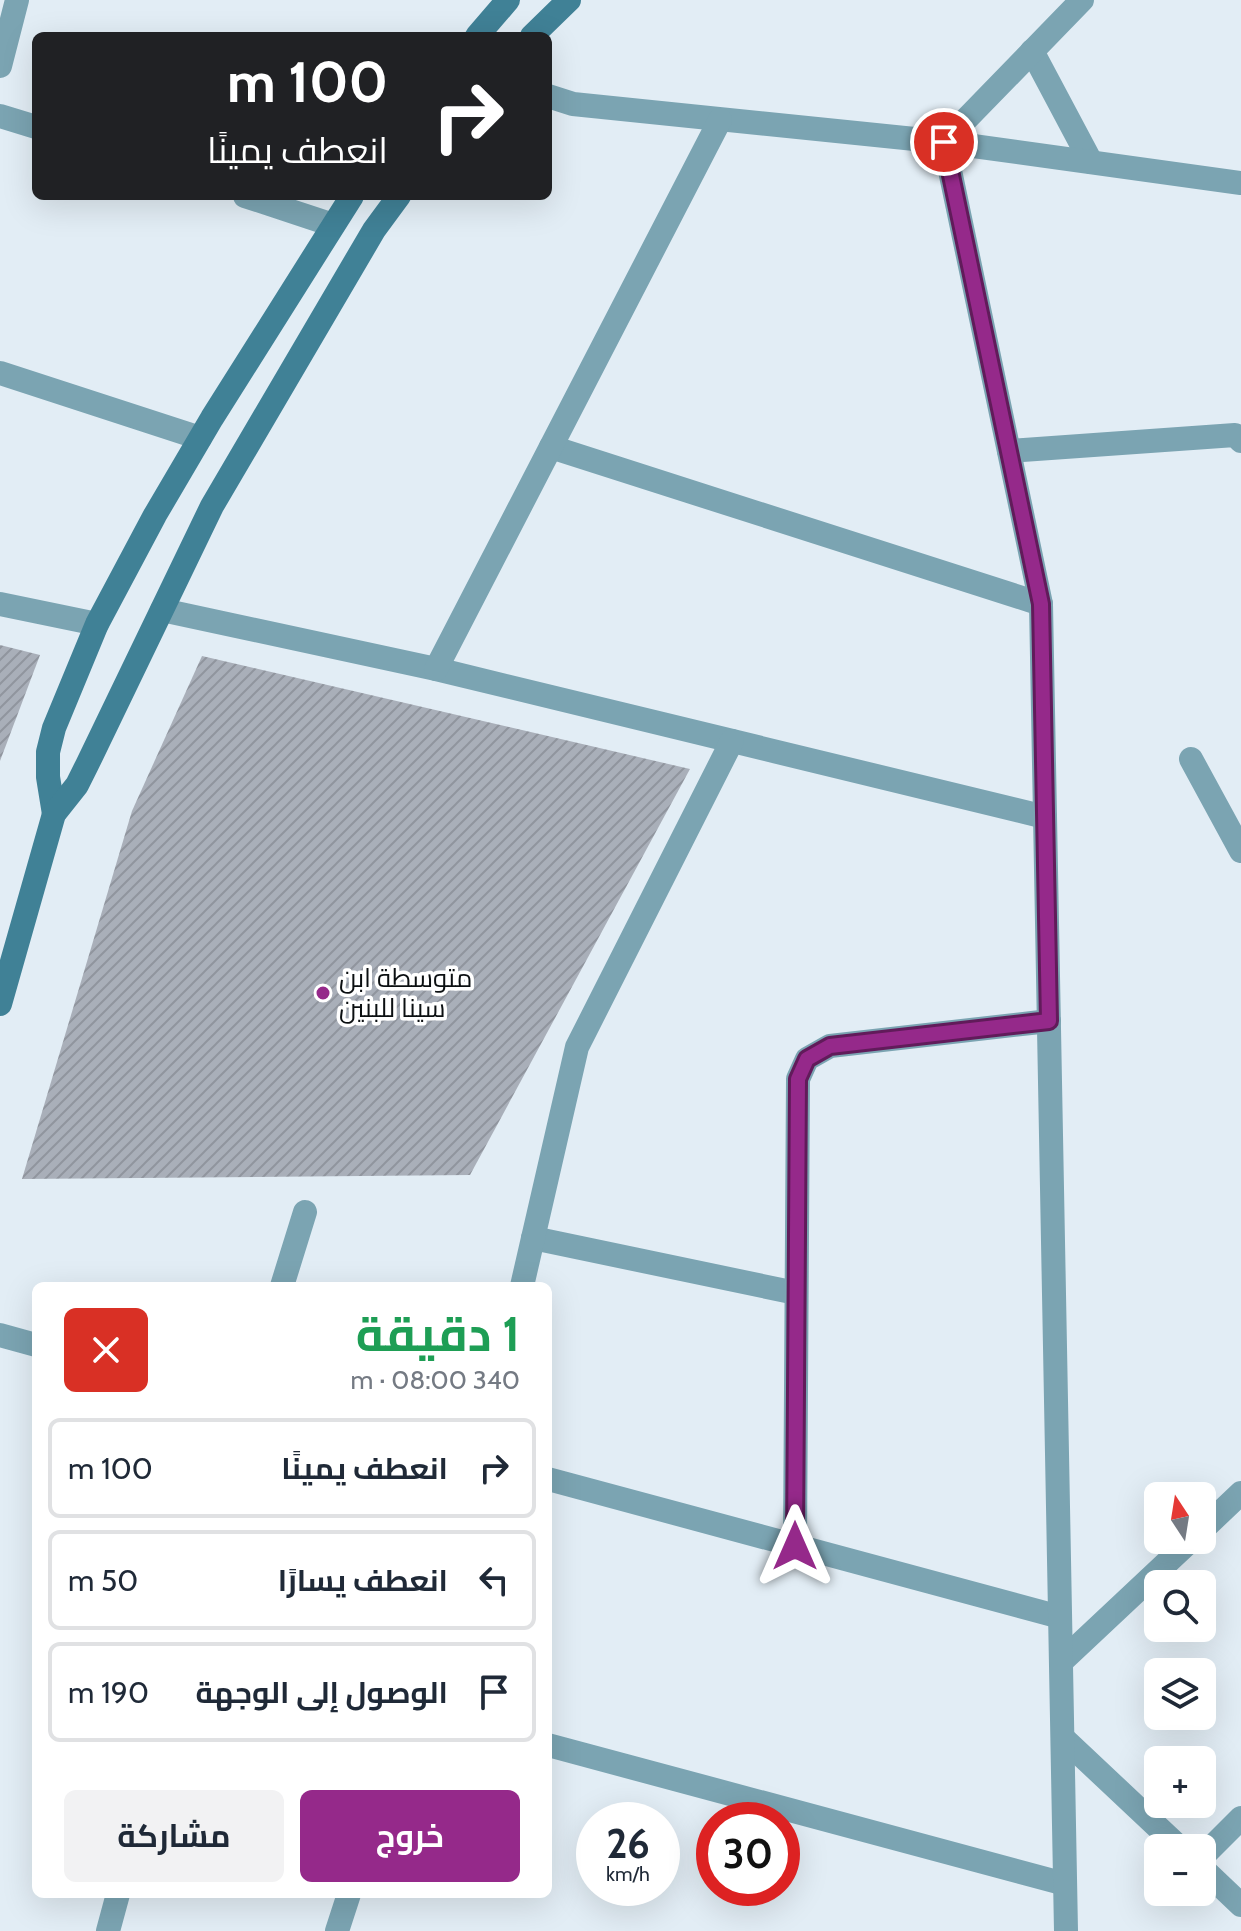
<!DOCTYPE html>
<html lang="ar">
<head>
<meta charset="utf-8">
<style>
	body { margin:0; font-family:Cabin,Cairo,sans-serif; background:#f2f2f3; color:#1f2937; direction:rtl; height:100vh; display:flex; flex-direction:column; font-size:30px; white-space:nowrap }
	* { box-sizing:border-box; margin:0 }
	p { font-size:26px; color:#747a83 }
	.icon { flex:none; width:44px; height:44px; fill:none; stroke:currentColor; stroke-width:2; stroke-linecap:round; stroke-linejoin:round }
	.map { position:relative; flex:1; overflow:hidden; direction:ltr }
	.details { position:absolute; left:32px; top:1282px; width:520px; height:616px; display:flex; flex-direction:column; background:#fff; border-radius:12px; box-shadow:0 8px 32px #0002; direction:rtl }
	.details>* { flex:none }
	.guide { position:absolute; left:32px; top:32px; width:520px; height:168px; border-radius:12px; box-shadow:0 8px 32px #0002; direction:rtl; background:#202124; color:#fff; overflow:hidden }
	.needle { width:52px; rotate:348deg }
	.buttons { position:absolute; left:1144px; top:1482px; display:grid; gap:16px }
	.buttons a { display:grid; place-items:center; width:72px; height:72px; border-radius:12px; background:#fff; box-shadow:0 8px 32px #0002; font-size:40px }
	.speed { position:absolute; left:576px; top:1802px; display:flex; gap:16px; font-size:40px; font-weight:700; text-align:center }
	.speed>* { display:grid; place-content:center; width:104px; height:104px; border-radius:50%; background:#fff; box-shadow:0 8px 32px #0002; line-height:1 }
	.speed small { font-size:20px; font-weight:400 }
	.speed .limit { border:12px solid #d22; background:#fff; color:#111 }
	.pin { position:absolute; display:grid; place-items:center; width:68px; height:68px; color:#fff; margin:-34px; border:4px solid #fff; border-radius:50%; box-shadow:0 2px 8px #0007 }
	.me { position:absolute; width:88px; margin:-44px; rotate:0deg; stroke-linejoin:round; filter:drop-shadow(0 0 6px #0008) }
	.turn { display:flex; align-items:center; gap:28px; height:168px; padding:0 32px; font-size:36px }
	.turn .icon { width:104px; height:104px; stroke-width:2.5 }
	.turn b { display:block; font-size:56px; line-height:68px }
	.round { display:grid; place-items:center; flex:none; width:84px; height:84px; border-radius:12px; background:#f2f2f3 }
	.head { display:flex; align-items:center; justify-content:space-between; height:136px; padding:0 32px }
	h1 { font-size:48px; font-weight:700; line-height:60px; color:#1e9e55 }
	.primary-button { display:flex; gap:16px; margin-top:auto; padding:16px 32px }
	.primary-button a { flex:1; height:92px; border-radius:12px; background:#95298a; color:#fff; font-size:32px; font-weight:700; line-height:92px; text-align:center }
	.primary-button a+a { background:#f2f2f3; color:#1f2937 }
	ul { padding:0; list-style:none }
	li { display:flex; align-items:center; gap:24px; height:100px; margin:0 16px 12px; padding:0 16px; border:4px solid #e0e1e3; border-radius:12px }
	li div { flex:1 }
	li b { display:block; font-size:30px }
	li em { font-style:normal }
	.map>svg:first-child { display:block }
</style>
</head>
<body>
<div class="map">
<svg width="1241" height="1931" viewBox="0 0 1241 1931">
	<defs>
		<pattern id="building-hatch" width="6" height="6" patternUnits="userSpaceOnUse" patternTransform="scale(2)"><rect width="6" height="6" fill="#a9afb9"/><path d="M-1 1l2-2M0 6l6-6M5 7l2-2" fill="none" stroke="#90959e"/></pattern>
	</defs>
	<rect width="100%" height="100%" fill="#e2edf5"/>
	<!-- building -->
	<g fill="url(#building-hatch)">
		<polygon points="0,645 40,655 0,761"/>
		<polygon points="202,656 690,769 470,1175 22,1179 132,811"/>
	</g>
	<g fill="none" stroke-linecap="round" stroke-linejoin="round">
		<!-- street -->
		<g stroke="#7ba4b2" stroke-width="24">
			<polyline points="1032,51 1091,162"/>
			<polyline points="0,66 17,0"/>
			<polyline points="548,96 573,104 944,142 1241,183"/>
			<polyline points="0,116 36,127"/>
			<polyline points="245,196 333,225"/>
			<polyline points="0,373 200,438"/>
			<polyline points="551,447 1041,604"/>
			<polyline points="1009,451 1235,435 1241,441"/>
			<polyline points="0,604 97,624"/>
			<polyline points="162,610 436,669 1045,817"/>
			<polyline points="436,669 720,120"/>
			<polyline points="1191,759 1241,851"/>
			<polyline points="533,1238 796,1293"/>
			<polyline points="282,1286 305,1212"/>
			<polyline points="522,1286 577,1047 732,741"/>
			<polyline points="0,1335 36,1345"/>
			<polyline points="548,1479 1060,1617"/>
			<polyline points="1202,1530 1241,1493"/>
			<polyline points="795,1546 798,1079 807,1059 830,1046 1049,1021"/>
			<polyline points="1061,1662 1191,1540"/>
			<polyline points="1063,1738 1180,1848"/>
			<polyline points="548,1745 1065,1884"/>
			<polyline points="1202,1857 1241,1818"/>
			<polyline points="1202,1868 1241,1905"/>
			<polyline points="108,1931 118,1894"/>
			<polyline points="337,1931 349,1894"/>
			<polyline points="1066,1931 1041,604 944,142 1082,0"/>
		</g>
		<!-- secondary -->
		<g stroke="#408196" stroke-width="24">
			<polyline points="477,36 508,0"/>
			<polyline points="532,36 569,0"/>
			<polyline points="54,814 48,777 48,752 54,728 97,624 155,515 212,418 352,196"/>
			<polyline points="0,1004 54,814 77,785 87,765 212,506 374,230 399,196"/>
		</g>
	</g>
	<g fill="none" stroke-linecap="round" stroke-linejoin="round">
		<!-- route casing -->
		<g stroke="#611b5a" stroke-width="20">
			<polyline id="route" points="795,1546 798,1079 807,1059 830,1046 1049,1021 1041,604 944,142"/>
		</g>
		<!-- route -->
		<use href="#route" stroke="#95298a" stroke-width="14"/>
	</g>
	<!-- markers -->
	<circle fill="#95298a" stroke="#fff" stroke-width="3" cx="323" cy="993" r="8"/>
	<g text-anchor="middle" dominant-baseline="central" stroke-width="7" stroke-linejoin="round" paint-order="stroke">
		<!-- poi labels -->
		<g font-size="26" fill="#0b0f11" stroke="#fff" text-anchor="start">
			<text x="339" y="978">متوسطة ابن<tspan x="339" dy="30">سينا للبنين</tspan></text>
		</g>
	</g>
</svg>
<div class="buttons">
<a><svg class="needle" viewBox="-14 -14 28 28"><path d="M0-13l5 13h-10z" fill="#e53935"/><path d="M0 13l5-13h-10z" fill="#747a83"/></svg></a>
<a><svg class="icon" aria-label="search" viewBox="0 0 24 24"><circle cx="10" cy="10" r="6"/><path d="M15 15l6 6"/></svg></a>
<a><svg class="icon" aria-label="layers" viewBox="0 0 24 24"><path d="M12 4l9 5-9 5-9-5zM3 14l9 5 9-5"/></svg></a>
<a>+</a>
<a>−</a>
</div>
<div class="speed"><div>26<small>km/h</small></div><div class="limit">30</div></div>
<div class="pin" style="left:944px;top:142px;background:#d93025"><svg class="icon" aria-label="arrive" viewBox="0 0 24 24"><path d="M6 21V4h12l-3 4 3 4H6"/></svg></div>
<svg class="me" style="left:795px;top:1546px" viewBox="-20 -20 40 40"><path d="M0-17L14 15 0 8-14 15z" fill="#95298a" stroke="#fff" stroke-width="4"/></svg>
<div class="guide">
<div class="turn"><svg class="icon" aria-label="right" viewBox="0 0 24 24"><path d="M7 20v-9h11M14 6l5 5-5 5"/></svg><div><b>100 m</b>انعطف يمينًا</div></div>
</div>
<section class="details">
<div class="head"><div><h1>1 دقيقة</h1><p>340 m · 08:00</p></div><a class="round" style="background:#d93025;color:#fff"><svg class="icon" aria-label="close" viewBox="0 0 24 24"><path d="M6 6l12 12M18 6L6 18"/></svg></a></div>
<ul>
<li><svg class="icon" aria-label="right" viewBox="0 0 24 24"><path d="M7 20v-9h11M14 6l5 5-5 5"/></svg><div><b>انعطف يمينًا</b></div><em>100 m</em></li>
<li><svg class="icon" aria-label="left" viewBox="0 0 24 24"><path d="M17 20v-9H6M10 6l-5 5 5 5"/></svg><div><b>انعطف يسارًا</b></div><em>50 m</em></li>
<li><svg class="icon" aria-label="arrive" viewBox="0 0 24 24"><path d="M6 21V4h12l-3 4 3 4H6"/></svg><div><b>الوصول إلى الوجهة</b></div><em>190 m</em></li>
</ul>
<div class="primary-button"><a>خروج</a><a>مشاركة</a></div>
</section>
</div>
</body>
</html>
